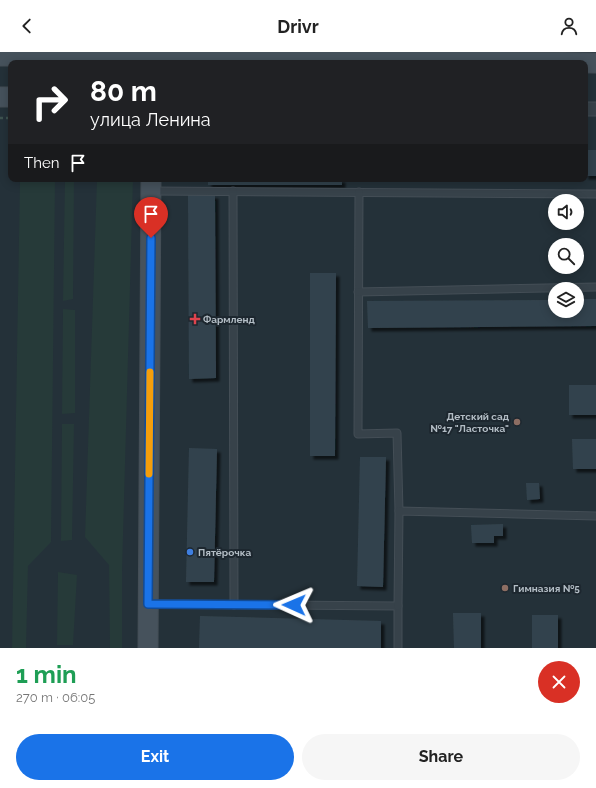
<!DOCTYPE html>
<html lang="en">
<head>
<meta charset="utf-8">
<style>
	body { margin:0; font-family:Raleway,sans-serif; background:#f6f6f6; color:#222; height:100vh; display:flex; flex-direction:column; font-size:15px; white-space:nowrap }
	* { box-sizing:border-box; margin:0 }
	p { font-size:13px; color:#767676 }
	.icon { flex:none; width:22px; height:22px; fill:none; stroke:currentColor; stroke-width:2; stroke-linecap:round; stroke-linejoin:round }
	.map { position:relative; height:596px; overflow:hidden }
	.drawer { display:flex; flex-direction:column; background:#fff; flex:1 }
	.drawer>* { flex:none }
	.top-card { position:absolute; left:8px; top:8px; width:580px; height:122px; border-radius:8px; box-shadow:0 2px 10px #0003; background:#202124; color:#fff; overflow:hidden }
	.controls { position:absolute; left:548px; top:142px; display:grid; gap:8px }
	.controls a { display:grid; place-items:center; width:36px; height:36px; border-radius:50%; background:#fff; box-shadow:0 2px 10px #0003; font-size:20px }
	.pin { position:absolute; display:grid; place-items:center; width:34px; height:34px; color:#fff; margin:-41px -17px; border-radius:50% 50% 50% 0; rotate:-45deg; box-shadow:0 0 4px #0007 }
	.pin .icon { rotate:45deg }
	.me { position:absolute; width:44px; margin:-22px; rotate:271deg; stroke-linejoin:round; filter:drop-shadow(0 0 3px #0008) }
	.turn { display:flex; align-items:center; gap:14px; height:84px; padding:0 16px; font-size:18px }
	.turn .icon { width:52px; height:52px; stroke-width:2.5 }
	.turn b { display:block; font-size:28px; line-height:34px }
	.then { display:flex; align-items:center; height:38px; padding:0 16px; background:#0003; gap:8px; font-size:15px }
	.round { display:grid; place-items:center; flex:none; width:42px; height:42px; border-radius:21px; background:#f6f6f6 }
	.head { display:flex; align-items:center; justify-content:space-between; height:68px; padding:0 16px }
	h1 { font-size:24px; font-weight:700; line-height:30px; color:#1e9e55 }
	.cta { display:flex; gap:8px; margin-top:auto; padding:8px 16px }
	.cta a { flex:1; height:46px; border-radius:24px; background:#1a73e8; color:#fff; font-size:16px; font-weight:700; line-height:46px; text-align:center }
	.cta a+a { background:#f6f6f6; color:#222 }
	header { display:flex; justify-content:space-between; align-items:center; height:52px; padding:0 16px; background:#fff; font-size:18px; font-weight:700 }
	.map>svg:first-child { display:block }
</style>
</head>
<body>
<header><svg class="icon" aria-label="back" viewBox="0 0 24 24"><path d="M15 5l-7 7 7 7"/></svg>Drivr<svg class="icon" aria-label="person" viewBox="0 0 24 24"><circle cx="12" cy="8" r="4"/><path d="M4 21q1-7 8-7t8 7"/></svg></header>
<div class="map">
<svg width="596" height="596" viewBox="0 0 596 596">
	<defs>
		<filter id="shadow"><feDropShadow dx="3.5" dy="3.5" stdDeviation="1" flood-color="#0009"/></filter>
	</defs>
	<rect width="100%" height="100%" fill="#243139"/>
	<!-- green -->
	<g fill="#263a39">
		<polygon points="20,127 55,127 51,490 28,514 26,596 12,596"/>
		<polygon points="65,127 74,127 73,247 63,249"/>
		<polygon points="97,127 133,127 122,519 122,596 110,596 109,513 85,485"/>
		<polygon points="63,257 75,258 75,361 62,362"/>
		<polygon points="62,372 74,372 72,488 61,489"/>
		<polygon points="58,520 77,523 73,593 57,593"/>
	</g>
	<!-- building -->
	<g fill="#33434d" filter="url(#shadow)">
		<rect x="585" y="98" width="11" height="26"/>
		<rect x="208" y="127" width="134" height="6"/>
		<polygon points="188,143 215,143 216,326 189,327"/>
		<polygon points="310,221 336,221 335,404 310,404"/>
		<polygon points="577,247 596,247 596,274 368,276 367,249 555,248 555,259 577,259"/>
		<rect x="569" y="333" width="27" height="30"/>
		<polygon points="572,387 596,387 596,417 573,417"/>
		<polygon points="189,396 217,397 214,530 186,530"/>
		<polygon points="360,405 386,405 383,535 357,534"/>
		<polygon points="526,431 539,431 540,447 527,448"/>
		<polygon points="503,472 503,484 494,484 494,491 472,491 471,473"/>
		<polygon points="453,561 481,561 481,596 454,596"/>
		<rect x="532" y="563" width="26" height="33"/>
		<polygon points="200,564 381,569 381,596 199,596"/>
	</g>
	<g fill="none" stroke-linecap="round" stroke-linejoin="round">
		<!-- lane casing -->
		<g stroke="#444e56" stroke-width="9">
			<g id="lane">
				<polyline points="151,139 596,142"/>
				<polyline points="233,139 234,553"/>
				<polyline points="359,140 358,382 397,381 399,459"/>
				<polyline points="358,240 596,235"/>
				<polyline points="150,552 398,554 398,596"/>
				<polyline points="398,554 399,459 596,464"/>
			</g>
		</g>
		<!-- street casing -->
		<g stroke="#444e56" stroke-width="15">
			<polyline id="street" points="585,57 596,57"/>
		</g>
		<!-- secondary casing -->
		<g stroke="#444e56" stroke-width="21">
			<g id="secondary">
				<polyline points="0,4 145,4 596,11"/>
				<polyline points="0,45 11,45"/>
				<polyline points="148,596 151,127"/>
			</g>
		</g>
		<!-- path -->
		<polyline stroke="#3e5350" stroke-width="2.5" stroke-dasharray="3 3" stroke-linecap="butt" points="0,66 11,66"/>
		<!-- lane -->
		<use href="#lane" stroke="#37424a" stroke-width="7"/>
		<!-- street -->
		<use href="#street" stroke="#37424a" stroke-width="13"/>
		<!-- secondary -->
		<use href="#secondary" stroke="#46525c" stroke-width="19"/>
	</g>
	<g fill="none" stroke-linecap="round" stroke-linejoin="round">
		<!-- route casing -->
		<g stroke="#114b97" stroke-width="10">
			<polyline id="route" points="151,186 148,552 294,553"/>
		</g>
		<!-- route -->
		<use href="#route" stroke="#1a73e8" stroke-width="7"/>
		<!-- slow -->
		<polyline stroke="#f59e0b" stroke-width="7" points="149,422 150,320"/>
	</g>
	<!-- markers -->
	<path fill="#e0444e" stroke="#1d272f" stroke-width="1.5" d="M193 261h4v4h4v4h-4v4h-4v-4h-4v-4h4z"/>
	<g fill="#8d6e63" stroke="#1d272f" stroke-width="1.5">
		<circle cx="517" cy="370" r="4"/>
		<circle cx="505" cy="536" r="4"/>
	</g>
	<circle fill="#3f7fe0" stroke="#1d272f" stroke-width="1.5" cx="190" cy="500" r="4"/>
	<g text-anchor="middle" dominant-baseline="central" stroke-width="4" stroke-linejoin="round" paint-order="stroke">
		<!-- poi labels -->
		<g font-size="10" font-weight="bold" fill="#b3bdc5" stroke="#1d272f" text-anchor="start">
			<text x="203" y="267">Фармленд</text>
			<text x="509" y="364" text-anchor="end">Детский сад<tspan x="509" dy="12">№17 "Ласточка"</tspan></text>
			<text x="198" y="500">Пятёрочка</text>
			<text x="513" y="536">Гимназия №5</text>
		</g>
	</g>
</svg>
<div class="controls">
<a><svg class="icon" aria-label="sound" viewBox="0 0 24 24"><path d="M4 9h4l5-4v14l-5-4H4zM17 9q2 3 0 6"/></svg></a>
<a><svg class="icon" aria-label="search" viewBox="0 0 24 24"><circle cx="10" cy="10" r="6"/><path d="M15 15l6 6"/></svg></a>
<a><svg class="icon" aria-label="layers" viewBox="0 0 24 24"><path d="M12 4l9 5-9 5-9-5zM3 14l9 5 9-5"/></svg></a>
</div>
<div class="pin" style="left:151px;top:186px;background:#d93025"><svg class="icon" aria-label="arrive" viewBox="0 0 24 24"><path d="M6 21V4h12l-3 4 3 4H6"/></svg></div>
<svg class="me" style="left:294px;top:553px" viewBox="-20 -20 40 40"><path d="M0-17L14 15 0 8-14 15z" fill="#1a73e8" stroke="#fff" stroke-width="4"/></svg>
<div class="top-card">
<div class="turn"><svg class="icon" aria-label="right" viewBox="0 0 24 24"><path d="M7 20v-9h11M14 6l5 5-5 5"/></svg><div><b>80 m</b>улица Ленина</div></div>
<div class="then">Then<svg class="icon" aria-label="arrive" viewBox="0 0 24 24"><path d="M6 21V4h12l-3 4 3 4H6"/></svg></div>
</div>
</div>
<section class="drawer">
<div class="head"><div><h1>1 min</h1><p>270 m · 06:05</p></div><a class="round" style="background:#d93025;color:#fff"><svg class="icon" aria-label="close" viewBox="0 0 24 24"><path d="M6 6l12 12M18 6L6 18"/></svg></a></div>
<div class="cta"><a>Exit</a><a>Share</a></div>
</section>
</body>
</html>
